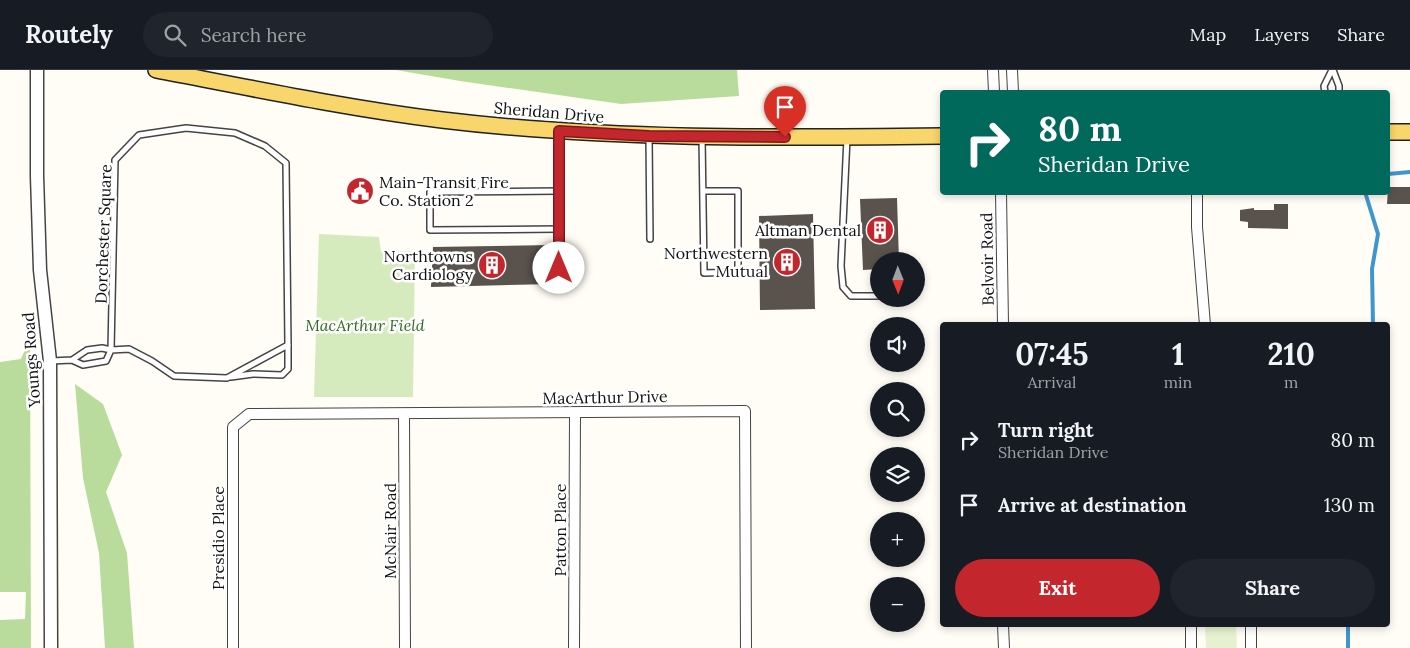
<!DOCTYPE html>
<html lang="en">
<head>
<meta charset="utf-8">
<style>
	body { margin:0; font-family:Lora,serif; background:#20242c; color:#f1f3f6; height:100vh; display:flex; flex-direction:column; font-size:19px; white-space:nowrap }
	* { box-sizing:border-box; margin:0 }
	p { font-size:16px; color:#9ea1a6 }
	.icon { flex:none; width:28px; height:28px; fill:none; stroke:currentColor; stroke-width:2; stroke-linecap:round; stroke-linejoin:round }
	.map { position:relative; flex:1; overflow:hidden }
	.panel { position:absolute; left:940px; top:252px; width:450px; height:305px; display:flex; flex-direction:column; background:#171b24; border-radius:5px; box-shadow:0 2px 8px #0003 }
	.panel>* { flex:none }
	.banner { position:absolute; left:940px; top:20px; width:450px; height:105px; border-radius:5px; box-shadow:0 2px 8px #0003; background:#00695c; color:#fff; overflow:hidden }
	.needle { width:32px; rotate:179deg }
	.fabs { position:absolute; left:870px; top:182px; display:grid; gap:10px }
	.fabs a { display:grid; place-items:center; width:55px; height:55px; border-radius:50%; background:#171b24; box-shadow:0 2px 8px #0003; font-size:25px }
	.pin { position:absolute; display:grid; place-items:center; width:42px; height:42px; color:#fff; margin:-51px -21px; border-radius:50% 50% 50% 0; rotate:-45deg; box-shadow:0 0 5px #0007 }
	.pin .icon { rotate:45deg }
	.me { position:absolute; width:55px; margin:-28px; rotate:0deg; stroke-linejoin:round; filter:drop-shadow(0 0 4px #0008) }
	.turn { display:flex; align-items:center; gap:18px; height:105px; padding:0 15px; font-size:22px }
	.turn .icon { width:65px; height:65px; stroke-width:2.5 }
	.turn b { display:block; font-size:35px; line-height:42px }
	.eta { display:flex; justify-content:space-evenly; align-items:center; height:85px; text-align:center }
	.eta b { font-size:30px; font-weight:700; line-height:35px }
	.cta { display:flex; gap:10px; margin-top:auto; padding:10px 15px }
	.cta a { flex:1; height:58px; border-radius:30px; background:#c4262e; color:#fff; font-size:20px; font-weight:700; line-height:58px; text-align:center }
	.cta a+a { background:#20242c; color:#f1f3f6 }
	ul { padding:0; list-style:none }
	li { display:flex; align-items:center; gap:15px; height:65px; padding:0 15px }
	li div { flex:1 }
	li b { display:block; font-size:19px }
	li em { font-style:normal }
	header { display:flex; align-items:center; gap:30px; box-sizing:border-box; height:70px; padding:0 25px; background:#171b24; border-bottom:1px solid #363941 }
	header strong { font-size:24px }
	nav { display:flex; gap:28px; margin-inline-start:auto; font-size:18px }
	.search { width:350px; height:45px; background:#20242c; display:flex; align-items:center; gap:12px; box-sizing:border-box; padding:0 18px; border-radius:28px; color:#9ea1a6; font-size:19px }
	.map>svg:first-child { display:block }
</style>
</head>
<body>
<header>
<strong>Routely</strong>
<div class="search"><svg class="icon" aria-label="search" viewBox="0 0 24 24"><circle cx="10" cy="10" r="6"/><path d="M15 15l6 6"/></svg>Search here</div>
<nav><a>Map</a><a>Layers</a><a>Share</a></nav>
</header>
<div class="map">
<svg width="1410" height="578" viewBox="0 0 1410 578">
	<rect width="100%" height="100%" fill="#fffdf5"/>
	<!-- green -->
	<polygon fill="#d5ebbd" points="319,164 379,167 381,182 415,181 413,327 314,327"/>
	<!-- forest -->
	<g fill="#b9dc9c">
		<polygon points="396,0 737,0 739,26 621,34 460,11"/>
		<polygon points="30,268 31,578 0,578 0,550 25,549 26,522 0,522 0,292 21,289"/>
		<polygon points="75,314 103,334 122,385 106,422 127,483 134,578 105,578 99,483 83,408"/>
	</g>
	<!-- pitch -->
	<polygon fill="#e6f2cf" points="1205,555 1236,555 1237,578 1206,578"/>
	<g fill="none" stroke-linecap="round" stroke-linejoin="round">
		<!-- stream -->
		<g stroke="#3f96cf" stroke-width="4">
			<polyline points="1388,104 1410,102"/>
			<polyline points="1365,122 1378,164 1372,199 1373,255"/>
			<polyline points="1348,555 1348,578"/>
		</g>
	</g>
	<!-- building -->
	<g fill="#5a524d">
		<polygon points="1388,117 1410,117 1410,134 1387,134"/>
		<polygon points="897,128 899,191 879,191 879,199 863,200 860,129"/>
		<polygon points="1274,134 1288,134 1288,159 1248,158 1248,152 1240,151 1240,140 1254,138 1254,140 1274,140"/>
		<polygon points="813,144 815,239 760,240 759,146"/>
		<polygon points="552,175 553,214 431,217 433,177"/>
	</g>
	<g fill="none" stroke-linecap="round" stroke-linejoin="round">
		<!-- service casing -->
		<g stroke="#444" stroke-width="8">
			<g id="service">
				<polyline points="1333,0 1339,16 1339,22"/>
				<polyline points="1325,22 1324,16 1332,0"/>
				<polyline points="559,64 559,198"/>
				<polyline points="649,67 650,169"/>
				<polyline points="702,67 704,203 738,202 738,121 703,121"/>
				<polyline points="847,68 841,196 843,217 851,226 879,226"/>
				<polyline points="559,159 430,160 430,122 559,121"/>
				<polyline points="51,291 72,290 83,295 106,291 111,280 115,90 139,65 186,58 235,63 265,76 286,93 288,275 227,308 174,306 152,291 129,279 111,280 102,278 87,280 72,290"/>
				<polyline points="231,307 253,304 282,305 288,299 288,275"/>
			</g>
		</g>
		<!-- minor casing -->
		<g stroke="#444" stroke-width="12">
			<g id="minor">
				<polyline points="993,0 994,22"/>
				<polyline points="1012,0 1013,22"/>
				<polyline points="1001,122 1003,255"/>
				<polyline points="1197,122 1197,157 1205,255"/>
				<polyline points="404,344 405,578"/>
				<polyline points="1003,555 1004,578"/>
				<polyline points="1191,555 1191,578"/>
				<polyline points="1251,555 1251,578"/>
				<polyline points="233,578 233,357 249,344 745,341 746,578"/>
				<polyline points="574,578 575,343"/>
			</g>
		</g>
		<!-- tertiary casing -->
		<g stroke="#444" stroke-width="15">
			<polyline id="tertiary" points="37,0 37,106 40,200 50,291 51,578"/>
		</g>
		<!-- primary casing -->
		<g stroke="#222" stroke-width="18">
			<g id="primary">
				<path d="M156,0C251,18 346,38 442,50C608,70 776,68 942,66"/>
				<polyline points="1388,62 1410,62"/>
			</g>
		</g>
		<!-- service -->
		<use href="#service" stroke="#fff" stroke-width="5"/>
		<!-- minor -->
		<use href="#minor" stroke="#fff" stroke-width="10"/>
		<!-- tertiary -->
		<use href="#tertiary" stroke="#fff" stroke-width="12"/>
		<!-- primary -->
		<use href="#primary" stroke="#f9d66b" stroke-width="15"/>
	</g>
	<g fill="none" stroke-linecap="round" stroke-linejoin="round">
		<!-- route casing -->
		<g stroke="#7f191e" stroke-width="12">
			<polyline id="route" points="559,198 559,61 649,66 785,67"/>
		</g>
		<!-- route -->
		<use href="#route" stroke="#c4262e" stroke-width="9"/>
	</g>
	<!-- icons -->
	<defs>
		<g id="civic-disc" transform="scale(1.4375)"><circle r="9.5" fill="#c4262e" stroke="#fff"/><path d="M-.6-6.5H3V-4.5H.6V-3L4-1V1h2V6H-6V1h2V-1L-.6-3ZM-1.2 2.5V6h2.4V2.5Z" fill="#fff"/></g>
		<g id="building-disc" transform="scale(1.4375)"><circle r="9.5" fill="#c4262e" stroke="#fff"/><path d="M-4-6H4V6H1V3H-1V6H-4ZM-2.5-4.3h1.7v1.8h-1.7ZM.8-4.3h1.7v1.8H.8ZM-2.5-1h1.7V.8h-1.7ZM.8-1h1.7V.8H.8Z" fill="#fff"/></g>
	</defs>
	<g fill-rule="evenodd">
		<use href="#civic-disc" x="360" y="121"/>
		<use href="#building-disc" x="880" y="160"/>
		<use href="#building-disc" x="787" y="192"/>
		<use href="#building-disc" x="492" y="195"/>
	</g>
	<g text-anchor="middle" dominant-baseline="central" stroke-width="5" stroke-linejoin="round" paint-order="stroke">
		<!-- street labels -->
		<g font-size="16" fill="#111" stroke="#fff">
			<text transform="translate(549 42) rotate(5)">Sheridan Drive</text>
			<text transform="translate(103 164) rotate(-88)">Dorchester Square</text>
			<text transform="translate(987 189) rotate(-91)">Belvoir Road</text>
			<text transform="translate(31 290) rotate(-94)">Youngs Road</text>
			<text transform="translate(605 327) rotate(-1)">MacArthur Drive</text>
			<text transform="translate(560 460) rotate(-90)">Patton Place</text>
			<text transform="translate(390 461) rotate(-90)">McNair Road</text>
			<text transform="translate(218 468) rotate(-90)">Presidio Place</text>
		</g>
		<!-- poi labels -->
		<g font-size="16" fill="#111" stroke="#fff" text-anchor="end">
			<text x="379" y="112" text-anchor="start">Main-Transit Fire<tspan x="379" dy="18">Co. Station 2</tspan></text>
			<text x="861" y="160">Altman Dental</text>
			<text x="768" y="183">Northwestern<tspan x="768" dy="18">Mutual</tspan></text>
			<text x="473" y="186">Northtowns<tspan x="473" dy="18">Cardiology</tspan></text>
		</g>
		<!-- park labels -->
		<g font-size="16" font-style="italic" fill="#2f6b1f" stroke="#fff">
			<text x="365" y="255">MacArthur Field</text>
		</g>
	</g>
</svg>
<div class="fabs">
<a><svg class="needle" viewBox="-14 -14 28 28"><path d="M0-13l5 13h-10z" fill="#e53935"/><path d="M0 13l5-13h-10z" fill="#9ea1a6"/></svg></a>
<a><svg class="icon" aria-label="sound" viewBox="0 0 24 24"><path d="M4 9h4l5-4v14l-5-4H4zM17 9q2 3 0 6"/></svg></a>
<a><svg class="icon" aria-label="search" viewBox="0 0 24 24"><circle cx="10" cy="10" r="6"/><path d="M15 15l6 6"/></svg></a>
<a><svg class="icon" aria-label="layers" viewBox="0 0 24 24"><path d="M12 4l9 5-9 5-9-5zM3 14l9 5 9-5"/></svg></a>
<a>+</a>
<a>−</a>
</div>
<div class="pin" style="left:785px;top:67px;background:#d93025"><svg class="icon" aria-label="arrive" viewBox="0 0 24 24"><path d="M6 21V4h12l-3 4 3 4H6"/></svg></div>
<svg class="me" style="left:559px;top:198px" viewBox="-20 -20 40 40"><circle r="19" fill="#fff"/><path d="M0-13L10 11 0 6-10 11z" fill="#c4262e"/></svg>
<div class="banner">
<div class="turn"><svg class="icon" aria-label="right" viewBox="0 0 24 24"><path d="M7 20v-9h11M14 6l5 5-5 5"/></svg><div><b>80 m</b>Sheridan Drive</div></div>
</div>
<section class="panel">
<div class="eta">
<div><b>07:45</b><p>Arrival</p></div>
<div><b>1</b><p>min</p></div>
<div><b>210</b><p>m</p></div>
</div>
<ul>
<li><svg class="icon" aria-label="right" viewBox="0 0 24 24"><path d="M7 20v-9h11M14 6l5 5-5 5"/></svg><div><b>Turn right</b><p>Sheridan Drive</p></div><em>80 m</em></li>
<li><svg class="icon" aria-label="arrive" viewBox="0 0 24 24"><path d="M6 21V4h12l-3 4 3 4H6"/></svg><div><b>Arrive at destination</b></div><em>130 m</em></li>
</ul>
<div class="cta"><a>Exit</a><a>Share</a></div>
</section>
</div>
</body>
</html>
